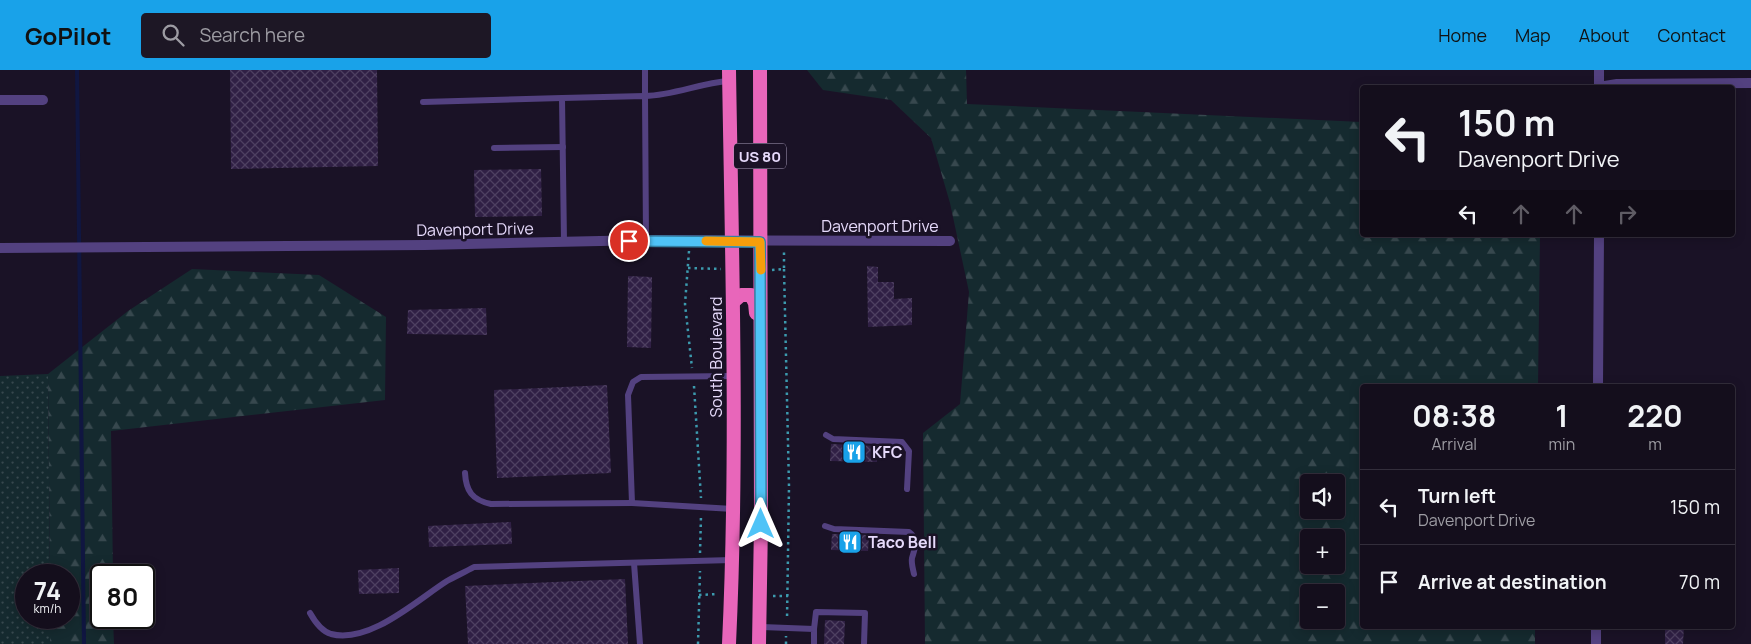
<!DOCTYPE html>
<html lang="en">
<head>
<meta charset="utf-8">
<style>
	body { margin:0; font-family:Manrope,sans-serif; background:#1d1725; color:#f1f3f6; height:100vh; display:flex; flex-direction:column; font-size:19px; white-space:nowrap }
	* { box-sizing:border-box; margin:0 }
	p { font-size:16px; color:#9d9ca3 }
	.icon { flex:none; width:28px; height:28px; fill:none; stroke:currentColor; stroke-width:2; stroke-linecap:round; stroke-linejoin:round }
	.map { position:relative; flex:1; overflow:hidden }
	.panel { position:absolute; left:1360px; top:314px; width:375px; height:245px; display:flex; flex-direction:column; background:#140e1c; border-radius:5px; box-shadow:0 2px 12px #0003,0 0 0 1px #332e3b }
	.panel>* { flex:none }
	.banner { position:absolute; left:1360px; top:15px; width:375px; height:152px; border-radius:5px; box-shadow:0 2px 12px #0003,0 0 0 1px #332e3b; background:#140e1c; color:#f1f3f6; overflow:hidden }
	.tools { position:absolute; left:1300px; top:404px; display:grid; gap:10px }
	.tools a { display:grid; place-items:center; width:45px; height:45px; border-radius:5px; background:#140e1c; box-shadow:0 2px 12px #0003,0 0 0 1px #332e3b; font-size:25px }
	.speed { position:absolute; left:15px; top:494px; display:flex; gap:10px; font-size:25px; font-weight:700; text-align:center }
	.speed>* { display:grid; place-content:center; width:65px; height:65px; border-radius:50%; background:#140e1c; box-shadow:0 2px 12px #0003,0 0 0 1px #332e3b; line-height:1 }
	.speed small { font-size:12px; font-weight:400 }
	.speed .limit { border:2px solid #111; border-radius:8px; background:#fff; color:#111 }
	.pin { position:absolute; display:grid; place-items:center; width:42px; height:42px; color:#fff; margin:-21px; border:2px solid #fff; border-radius:50%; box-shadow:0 1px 5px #0007 }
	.me { position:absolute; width:55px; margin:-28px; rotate:0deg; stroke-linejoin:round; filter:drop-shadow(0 0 4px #0008) }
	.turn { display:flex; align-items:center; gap:18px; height:105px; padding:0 15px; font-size:22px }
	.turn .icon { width:65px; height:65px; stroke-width:2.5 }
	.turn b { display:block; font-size:35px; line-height:42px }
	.lanes { display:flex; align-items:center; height:48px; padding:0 15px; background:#0003; justify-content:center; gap:25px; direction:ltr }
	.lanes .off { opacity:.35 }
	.eta { display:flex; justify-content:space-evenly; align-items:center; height:85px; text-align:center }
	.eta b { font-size:30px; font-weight:700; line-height:35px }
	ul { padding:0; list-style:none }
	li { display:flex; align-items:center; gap:15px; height:75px; padding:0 15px; border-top:1px solid #332e3b }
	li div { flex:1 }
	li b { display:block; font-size:19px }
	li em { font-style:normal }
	header { display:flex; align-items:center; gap:30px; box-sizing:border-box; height:70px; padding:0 25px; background:#19a2e9; color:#111 }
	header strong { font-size:24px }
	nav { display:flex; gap:28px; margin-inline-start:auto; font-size:18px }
	.search { width:350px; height:45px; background:#1d1725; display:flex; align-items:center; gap:12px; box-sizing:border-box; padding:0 18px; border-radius:5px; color:#9d9ca3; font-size:19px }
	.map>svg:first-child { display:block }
</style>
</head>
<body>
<header>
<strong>GoPilot</strong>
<div class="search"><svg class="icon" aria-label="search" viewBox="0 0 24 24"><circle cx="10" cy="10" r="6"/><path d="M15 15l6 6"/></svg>Search here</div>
<nav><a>Home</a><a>Map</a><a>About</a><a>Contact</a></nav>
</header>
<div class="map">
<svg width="1751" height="574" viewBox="0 0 1751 574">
	<defs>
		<pattern id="grass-dots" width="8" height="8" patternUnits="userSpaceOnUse" patternTransform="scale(1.25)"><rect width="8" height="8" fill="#152a2f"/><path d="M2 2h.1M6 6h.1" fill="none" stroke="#37484e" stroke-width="1.8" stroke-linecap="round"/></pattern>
		<pattern id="forest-firs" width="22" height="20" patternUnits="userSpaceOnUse" patternTransform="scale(1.25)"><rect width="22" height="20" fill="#152a2f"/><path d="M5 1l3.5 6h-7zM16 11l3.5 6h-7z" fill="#37484e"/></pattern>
		<pattern id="building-cross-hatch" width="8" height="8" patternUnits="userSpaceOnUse" patternTransform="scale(1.25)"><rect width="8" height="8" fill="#302045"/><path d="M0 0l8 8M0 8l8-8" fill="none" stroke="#4e4061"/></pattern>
	</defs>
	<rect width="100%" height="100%" fill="#1a1226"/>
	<!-- grass -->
	<polygon fill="url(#grass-dots)" points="48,304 50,505 26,505 26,548 50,548 50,574 0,574 0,306"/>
	<!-- forest -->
	<g fill="url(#forest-firs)" fill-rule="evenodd">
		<path d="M807,0H966L967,34L1362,52V165H1540L1538,316H1362V556H1535V574H925L923,363L960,334L969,222L950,133L931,68L891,30L823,20ZM1309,412H1336V440H1309ZM1309,468H1336V495H1309ZM1309,522H1336V550H1309Z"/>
		<polygon points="192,199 319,205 386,247 385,330 111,361 113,505 101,505 101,548 113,548 114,574 50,574 50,548 69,548 69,505 50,505 48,304 128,241"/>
	</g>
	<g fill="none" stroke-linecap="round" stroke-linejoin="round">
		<!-- stream -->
		<polyline stroke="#101641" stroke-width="4" points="77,0 84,574"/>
	</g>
	<!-- building -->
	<g fill="url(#building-cross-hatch)">
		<polygon points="230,0 377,0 378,96 231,99"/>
		<polygon points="541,99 542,146 475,147 474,100"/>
		<polygon points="867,196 878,197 878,212 894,212 894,229 912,228 912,255 868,257"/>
		<polygon points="628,206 652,207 651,278 627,277"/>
		<polygon points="486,238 487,265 407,264 408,240"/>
		<polygon points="607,315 611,403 497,408 494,320"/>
		<polygon points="831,374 877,376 877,392 830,391"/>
		<polygon points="511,452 512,474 429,477 428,456"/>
		<polygon points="832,464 869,465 868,481 831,480"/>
		<polygon points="399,498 399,523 359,524 358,500"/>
		<polygon points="625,509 628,574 468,574 465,516"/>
		<polygon points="825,550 845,551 844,574 824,574"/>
		<polygon points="1665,556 1684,556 1683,574 1665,574"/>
	</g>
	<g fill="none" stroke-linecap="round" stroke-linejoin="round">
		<!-- path -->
		<g stroke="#3c9aae" stroke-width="2.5" stroke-dasharray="2.5 4" stroke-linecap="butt">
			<polyline points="689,181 685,234 692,298"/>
			<polyline points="688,198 721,199"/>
			<polyline points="784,199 789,416 787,550"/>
			<polyline points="772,200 784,199 784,182"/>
			<polyline points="694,316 701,428"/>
			<polyline points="700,483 701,446"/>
			<polyline points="699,525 718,524"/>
			<polyline points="773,526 788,526"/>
			<polyline points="698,574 700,501"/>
			<polyline points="786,574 786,566"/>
		</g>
		<!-- service -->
		<g stroke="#534180" stroke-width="6">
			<path d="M645,0V26C675,25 700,13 729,11"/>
			<polyline points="423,32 562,28"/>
			<polyline points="494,78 563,77"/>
			<polyline points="564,172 562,28 645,26 646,170"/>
			<polyline points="826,365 833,369 902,372 909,381 907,419"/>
			<path d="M465,403C466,421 472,430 491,434L632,433"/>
			<polyline points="733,439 632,433 628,325 633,312 641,307 734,306"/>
			<path d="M825,456L834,459L909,462C919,469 915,478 912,488C911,493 913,499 914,504"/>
			<polyline points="634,493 640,574"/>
			<path d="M310,543C315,552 321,561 331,564C370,574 417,530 447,511C456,506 465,502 474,497L732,490"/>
			<polyline points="760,557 814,559 814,574"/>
			<polyline points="814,559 816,542 865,543 864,574"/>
		</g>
		<!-- minor -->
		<g stroke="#534180" stroke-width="10">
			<polyline points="1599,0 1599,18"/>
			<polyline points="1599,17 1617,14 1751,13"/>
			<polyline points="0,30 43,30"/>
			<polyline points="0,178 425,175 646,170 950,171"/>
			<polyline points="1598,316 1599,165"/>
			<polyline points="1596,574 1596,556"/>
		</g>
		<!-- trunk -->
		<g stroke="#e866ba" stroke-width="14">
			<polyline points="733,232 741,225 751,225 755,233 756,243"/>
			<path d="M729,574C738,383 732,191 729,0"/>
			<polyline points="759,574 761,453 760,0"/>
		</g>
	</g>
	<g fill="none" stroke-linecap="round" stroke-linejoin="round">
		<!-- route casing -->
		<g stroke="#337fa1" stroke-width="12">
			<polyline id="route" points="629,171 760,172 761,454"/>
		</g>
		<!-- route -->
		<use href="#route" stroke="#4fc3f7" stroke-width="9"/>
		<!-- slow -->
		<polyline stroke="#f59e0b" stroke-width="9" points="706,171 760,172 761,200"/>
	</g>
	<!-- icons -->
	<defs>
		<g id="restaurant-square" transform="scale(1.25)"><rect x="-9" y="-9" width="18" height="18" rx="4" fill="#19a2e9" stroke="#1a1226"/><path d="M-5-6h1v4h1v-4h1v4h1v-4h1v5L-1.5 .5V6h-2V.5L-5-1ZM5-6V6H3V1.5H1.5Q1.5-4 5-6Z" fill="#fff"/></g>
	</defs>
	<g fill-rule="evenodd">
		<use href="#restaurant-square" x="854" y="382"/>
		<use href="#restaurant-square" x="850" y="472"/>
	</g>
	<g text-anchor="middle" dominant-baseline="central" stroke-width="5" stroke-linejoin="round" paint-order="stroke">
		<!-- shield labels -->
		<rect fill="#1a1226" stroke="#a99ebb" stroke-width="1" x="734" y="73.5" width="52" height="25" rx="4"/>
		<g font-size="15" font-weight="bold" fill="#e6dafb">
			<text x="760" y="86">US 80</text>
		</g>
		<!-- street labels -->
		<g font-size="16" fill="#e6dafb" stroke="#1a1226">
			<text x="880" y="156">Davenport Drive</text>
			<text transform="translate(475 159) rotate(-1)">Davenport Drive</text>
			<text transform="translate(716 287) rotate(-90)">South Boulevard</text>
		</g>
		<!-- poi labels -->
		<g font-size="16" font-weight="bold" fill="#e6dafb" stroke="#1a1226" text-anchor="start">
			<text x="872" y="382">KFC</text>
			<text x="868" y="472">Taco Bell</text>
		</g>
	</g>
</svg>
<div class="tools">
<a><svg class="icon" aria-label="sound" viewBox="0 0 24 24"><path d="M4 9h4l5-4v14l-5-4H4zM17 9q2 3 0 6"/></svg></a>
<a>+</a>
<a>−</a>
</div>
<div class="speed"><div>74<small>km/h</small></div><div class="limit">80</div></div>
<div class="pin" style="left:629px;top:171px;background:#d93025"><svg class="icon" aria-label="arrive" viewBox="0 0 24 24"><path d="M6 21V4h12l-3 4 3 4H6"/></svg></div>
<svg class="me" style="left:761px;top:454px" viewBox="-20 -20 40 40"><path d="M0-17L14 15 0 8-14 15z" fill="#4fc3f7" stroke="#fff" stroke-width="4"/></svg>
<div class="banner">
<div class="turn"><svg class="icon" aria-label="left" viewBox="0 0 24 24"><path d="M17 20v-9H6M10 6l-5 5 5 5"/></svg><div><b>150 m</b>Davenport Drive</div></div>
<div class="lanes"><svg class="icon" aria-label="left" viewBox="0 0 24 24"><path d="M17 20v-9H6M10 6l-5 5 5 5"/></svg><svg class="icon off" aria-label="ahead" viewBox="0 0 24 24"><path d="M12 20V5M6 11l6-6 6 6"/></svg><svg class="icon off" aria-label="ahead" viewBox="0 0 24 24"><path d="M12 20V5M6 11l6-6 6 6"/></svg><svg class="icon off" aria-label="right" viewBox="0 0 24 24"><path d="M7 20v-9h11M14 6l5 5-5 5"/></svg></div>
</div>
<section class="panel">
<div class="eta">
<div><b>08:38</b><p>Arrival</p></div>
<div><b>1</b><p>min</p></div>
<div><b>220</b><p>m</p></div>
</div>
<ul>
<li><svg class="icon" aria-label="left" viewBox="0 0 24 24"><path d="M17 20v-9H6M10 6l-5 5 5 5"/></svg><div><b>Turn left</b><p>Davenport Drive</p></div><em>150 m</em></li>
<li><svg class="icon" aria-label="arrive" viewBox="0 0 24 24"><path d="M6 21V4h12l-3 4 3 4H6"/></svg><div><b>Arrive at destination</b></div><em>70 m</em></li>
</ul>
</section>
</div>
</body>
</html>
